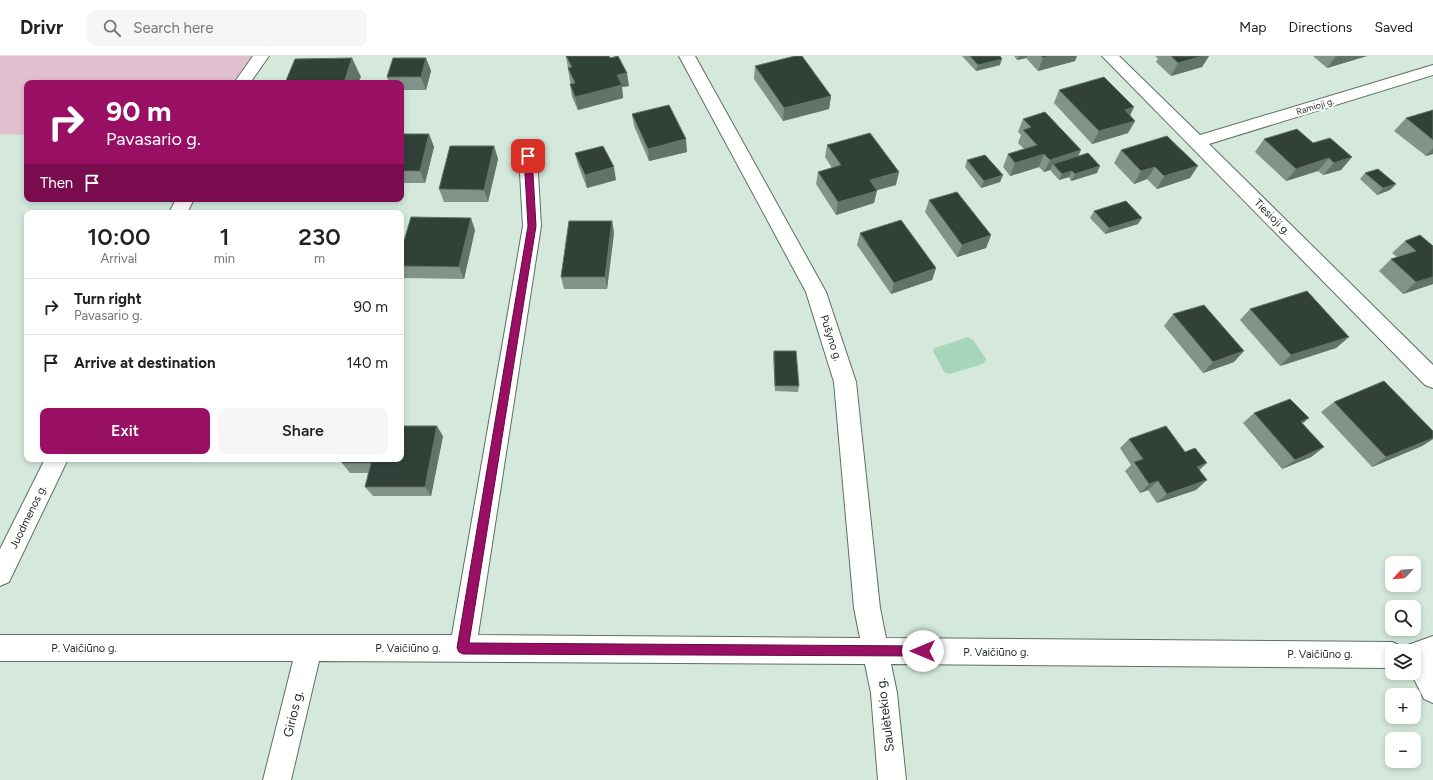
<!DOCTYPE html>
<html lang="en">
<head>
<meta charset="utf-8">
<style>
	body { margin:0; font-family:Figtree,sans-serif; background:#f6f6f6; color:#222; height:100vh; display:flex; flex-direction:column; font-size:15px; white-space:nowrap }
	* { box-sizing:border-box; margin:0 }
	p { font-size:13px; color:#767676 }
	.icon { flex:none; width:22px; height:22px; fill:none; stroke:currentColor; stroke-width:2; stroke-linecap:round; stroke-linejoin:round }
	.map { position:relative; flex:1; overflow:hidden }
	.drawer { position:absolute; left:24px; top:154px; width:380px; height:252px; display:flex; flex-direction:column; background:#fff; border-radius:8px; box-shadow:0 2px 6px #0003 }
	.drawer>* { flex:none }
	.guide { position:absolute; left:24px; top:24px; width:380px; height:122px; border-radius:8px; box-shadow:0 2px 6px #0003; background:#980f63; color:#fff; overflow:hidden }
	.needle { width:26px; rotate:244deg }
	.controls { position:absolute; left:1385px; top:500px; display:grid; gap:8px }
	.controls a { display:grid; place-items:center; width:36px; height:36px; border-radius:8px; background:#fff; box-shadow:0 2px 6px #0003; font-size:20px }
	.pin { position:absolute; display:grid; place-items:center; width:34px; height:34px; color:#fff; margin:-17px; border-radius:8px; box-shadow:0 2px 6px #0006 }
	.me { position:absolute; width:44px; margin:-22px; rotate:270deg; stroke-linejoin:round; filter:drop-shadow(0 0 3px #0008) }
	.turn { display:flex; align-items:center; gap:14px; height:84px; padding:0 16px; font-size:18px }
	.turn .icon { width:52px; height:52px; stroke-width:2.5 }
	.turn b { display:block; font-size:28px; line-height:34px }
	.then { display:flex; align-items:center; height:38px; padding:0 16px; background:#0003; gap:8px; font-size:15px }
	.eta { display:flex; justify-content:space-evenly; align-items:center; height:68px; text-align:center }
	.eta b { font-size:24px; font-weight:600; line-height:28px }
	.primary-button { display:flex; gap:8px; margin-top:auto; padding:8px 16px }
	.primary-button a { flex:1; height:46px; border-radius:8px; background:#980f63; color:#fff; font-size:16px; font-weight:600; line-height:46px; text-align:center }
	.primary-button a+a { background:#f6f6f6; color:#222 }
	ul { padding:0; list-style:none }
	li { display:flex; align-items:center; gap:12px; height:56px; padding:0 16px; border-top:1px solid #e0e0e0 }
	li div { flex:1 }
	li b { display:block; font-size:15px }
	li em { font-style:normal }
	header { display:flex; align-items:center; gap:24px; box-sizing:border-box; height:56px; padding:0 20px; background:#fff; border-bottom:1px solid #e0e0e0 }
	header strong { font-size:19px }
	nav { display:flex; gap:22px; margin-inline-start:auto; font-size:14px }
	.search { width:280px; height:36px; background:#f6f6f6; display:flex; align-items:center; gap:10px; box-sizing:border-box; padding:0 14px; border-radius:8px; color:#767676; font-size:15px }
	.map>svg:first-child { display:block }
</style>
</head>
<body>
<header>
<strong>Drivr</strong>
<div class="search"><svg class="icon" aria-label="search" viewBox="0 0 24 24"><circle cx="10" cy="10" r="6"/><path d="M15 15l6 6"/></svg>Search here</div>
<nav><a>Map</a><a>Directions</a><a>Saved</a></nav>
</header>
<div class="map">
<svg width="1433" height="724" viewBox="0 0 1433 724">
	<rect width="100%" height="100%" fill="#d4e8dc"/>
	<!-- green -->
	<polygon fill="#e3c0d0" points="0,0 252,0 233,27 27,27 27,79 0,78"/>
	<!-- water -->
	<polygon fill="#a7d5ba" points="968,281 974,285 986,303 983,308 949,318 944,316 933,295 935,292"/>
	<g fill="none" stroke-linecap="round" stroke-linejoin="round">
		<!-- street casing -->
		<g stroke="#5d6f65" stroke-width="2">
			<g id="street">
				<polygon points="253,0 269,0 250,27 234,27"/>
				<polygon points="679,0 695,0 826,236 856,326 880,552 886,582 1392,586 1401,590 1403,594 1405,590 1433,580 1433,647 1424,643 1411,617 1414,617 1414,595 1392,595 1392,612 891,608 897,637 906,724 878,724 871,637 865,608 319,605 291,724 263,724 293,605 0,605 0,579 452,579 523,170 519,100 522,96 528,94 534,96 537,100 541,170 478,579 860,582 854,552 834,326 806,236"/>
				<polygon points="1102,0 1119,0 1200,79 1433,9 1433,19 1209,88 1433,309 1433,332 1425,329"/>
				<polygon points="176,143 194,143 187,157 169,157"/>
				<polygon points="45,403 68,403 9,526 0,530 0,493"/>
			</g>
		</g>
		<!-- street -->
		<use href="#street" fill="#fff" fill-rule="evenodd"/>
	</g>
	<!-- wall -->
	<g fill="#82948a">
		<polygon points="566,0 609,0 629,30 622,31 623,42 578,54 572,41 570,28 571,28 570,25"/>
		<polygon points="962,0 1000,0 1000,9 976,15"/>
		<polygon points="1014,0 1077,0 1075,5 1038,15 1026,2 1017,4"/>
		<polygon points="1155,0 1209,0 1202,11 1171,20 1156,6 1158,3"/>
		<polygon points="1313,0 1367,0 1327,12"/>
		<polygon points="426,2 431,15 426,34 401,34 401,27 389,27 387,21"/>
		<polygon points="755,10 831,40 829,53 783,65 754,23"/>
		<polygon points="1059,34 1130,60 1135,65 1128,77 1092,88 1054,47"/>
		<polygon points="1433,54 1433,98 1426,100 1394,75 1406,62"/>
		<polygon points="632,58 687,96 649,105 634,70"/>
		<polygon points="1023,63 1081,94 1078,100 1097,117 1071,125 1069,121 1059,124 1050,114 1044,116 1039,111 1010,120 1003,111 1008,98 1024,93 1018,87 1021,79 1018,76"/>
		<polygon points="401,78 429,78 434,91 425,127 401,127"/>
		<polygon points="1264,83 1313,87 1352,101 1341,114 1323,119 1318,115 1286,125 1255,96"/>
		<polygon points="827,89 896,129 876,134 874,147 836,159 816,128 818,116 832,112 825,101"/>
		<polygon points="494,90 498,103 488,146 444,146 439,133"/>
		<polygon points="1121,94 1190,122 1157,133 1147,123 1134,128 1114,107"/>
		<polygon points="575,97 616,124 587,132 578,109"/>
		<polygon points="967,104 1003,119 1000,126 981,132 965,111"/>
		<polygon points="1365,117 1396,128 1390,134 1377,139 1360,123"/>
		<polygon points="77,143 139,143 138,145 80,146"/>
		<polygon points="929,144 991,179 986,192 957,201 925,156"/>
		<polygon points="1094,155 1138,168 1105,178 1090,162"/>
		<polygon points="612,165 614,177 607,233 564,233 561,221"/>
		<polygon points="475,174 464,223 403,222 401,219 401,195"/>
		<polygon points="860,177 936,212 932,224 891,238 857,189"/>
		<polygon points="1405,185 1433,190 1433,228 1403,238 1379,215 1391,203 1397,201 1392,197"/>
		<polygon points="1250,253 1349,281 1336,292 1280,310 1240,264"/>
		<polygon points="1173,258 1234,306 1203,317 1164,270"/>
		<polygon points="774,295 799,330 798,336 775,335 773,301"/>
		<polygon points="1334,346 1433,375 1433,383 1422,390 1372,411 1321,356"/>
		<polygon points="1254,357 1302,368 1324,391 1311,401 1282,413 1243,367"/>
		<polygon points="443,380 431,440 373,440 365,431 369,417 350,417 342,407"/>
		<polygon points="1129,383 1185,396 1199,414 1196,434 1157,447 1148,434 1140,437 1125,415 1131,409 1120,392"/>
	</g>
	<!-- shaded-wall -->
	<g fill="#627369">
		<polygon points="1019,0 1027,0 1026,2 1017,4"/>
		<polygon points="1049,0 1077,0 1075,5 1038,15 1043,2"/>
		<polygon points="1202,0 1209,0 1202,11 1171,20 1178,7"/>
		<polygon points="1336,0 1367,0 1327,12"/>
		<polygon points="352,2 361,21 358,27 344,27"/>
		<polygon points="426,2 431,15 426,34 421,21"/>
		<polygon points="1002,3 1000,9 976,15 978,9"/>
		<polygon points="627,17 629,30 622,31 623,42 578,54 575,41 617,19"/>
		<polygon points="831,40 829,53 783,65 784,52"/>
		<polygon points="1134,51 1128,64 1125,54"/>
		<polygon points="1135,65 1128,77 1092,88 1099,75"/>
		<polygon points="429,78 434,91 425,127 420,115"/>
		<polygon points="686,83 687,96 649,105 648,93"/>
		<polygon points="494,90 498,103 488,146 484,134"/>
		<polygon points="1433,92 1433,98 1426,100"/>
		<polygon points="1081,94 1075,106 1053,108 1050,114 1044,116 1050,104"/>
		<polygon points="1044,98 1039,111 1010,120 1015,107"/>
		<polygon points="1352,101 1341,114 1323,119 1334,107"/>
		<polygon points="1329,102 1318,115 1286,125 1296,113"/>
		<polygon points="1100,110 1097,117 1071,125 1075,118"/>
		<polygon points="1198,110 1190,122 1157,133 1164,120"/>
		<polygon points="614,111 616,124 587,132 585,119"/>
		<polygon points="1155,111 1147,123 1134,128 1141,115"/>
		<polygon points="1072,115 1069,121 1059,124 1062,118"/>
		<polygon points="899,116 896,129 867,137 870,124"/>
		<polygon points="1003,119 1000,126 981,132 984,125"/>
		<polygon points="1396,128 1390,134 1377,139 1383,132"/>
		<polygon points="877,135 874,147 836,159 838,146"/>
		<polygon points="471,162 475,174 464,223 459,211"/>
		<polygon points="1142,162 1138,168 1105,178 1109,172"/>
		<polygon points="612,165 614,177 607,233 605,221"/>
		<polygon points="991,179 986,192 957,201 962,189"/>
		<polygon points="936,212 932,224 891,238 894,227"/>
		<polygon points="1433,221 1433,228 1403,238 1416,226"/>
		<polygon points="1349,281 1336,292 1280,310 1291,299"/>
		<polygon points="1244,295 1234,306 1203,317 1213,306"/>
		<polygon points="1309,362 1296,373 1301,366"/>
		<polygon points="437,370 443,380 431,440 425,431"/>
		<polygon points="1433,382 1433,383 1422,390 1372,411 1386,401"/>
		<polygon points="1324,391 1311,401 1282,413 1295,404"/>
		<polygon points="1207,407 1196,417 1197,411"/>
		<polygon points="1207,424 1196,434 1157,447 1167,438"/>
		<polygon points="1158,425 1148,434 1140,437 1149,428"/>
	</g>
	<!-- building -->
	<g fill="#314138" stroke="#627369">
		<polygon points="566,0 609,0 610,2 618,0 627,17 617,19 622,29 575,41 570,28 575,27 568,12 572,11"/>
		<polygon points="795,0 802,0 831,40 784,52 755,10"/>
		<polygon points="970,0 1000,0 1002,3 978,9"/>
		<polygon points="1041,0 1049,0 1043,2"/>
		<polygon points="1171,0 1202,0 1178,7"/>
		<polygon points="352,2 344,27 285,27 295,3"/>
		<polygon points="393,2 426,2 421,21 387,21"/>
		<polygon points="1104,21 1134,51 1125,54 1135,65 1099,75 1059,34"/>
		<polygon points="669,49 686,83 648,93 632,58"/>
		<polygon points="1433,54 1433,84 1406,62"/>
		<polygon points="1045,56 1081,94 1050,104 1044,98 1015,107 1008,98 1037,89 1023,74 1031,71 1023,63"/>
		<polygon points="1297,73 1313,87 1330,82 1352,101 1334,107 1329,102 1296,113 1264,83"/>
		<polygon points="870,77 899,116 870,124 877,135 838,146 818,116 841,109 827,89"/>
		<polygon points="401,78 429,78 420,115 401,115"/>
		<polygon points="1167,80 1198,110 1164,120 1155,111 1141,115 1121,94"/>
		<polygon points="450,90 494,90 484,134 439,133"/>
		<polygon points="603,90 614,111 585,119 575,97"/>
		<polygon points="1088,97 1100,110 1075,118 1072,115 1062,118 1053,108"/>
		<polygon points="985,99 1003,119 984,125 967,104"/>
		<polygon points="1378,113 1396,128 1383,132 1365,117"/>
		<polygon points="957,136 991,179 962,189 929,144"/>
		<polygon points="1126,145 1142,162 1109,172 1094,155"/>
		<polygon points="277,155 277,157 218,157 219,156"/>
		<polygon points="411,161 471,162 459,211 401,210 401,195"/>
		<polygon points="901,164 936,212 894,227 860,177"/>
		<polygon points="569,165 612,165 605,221 561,221"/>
		<polygon points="1420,179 1433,190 1433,221 1416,226 1391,203 1416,195 1405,185"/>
		<polygon points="1307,235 1349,281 1291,299 1250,253"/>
		<polygon points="1204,249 1244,295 1213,306 1173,258"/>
		<polygon points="774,295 796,295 799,330 775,330"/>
		<polygon points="1384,325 1433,375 1433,382 1386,401 1334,346"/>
		<polygon points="1290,343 1309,362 1301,366 1324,391 1295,404 1254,357"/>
		<polygon points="401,370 437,370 425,431 365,431 371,407 342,407 343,403 401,403"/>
		<polygon points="1166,370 1185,396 1195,392 1207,407 1197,411 1207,424 1167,438 1158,425 1149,428 1134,406 1143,403 1129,383"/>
	</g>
	<!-- route -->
	<polygon fill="#980f63" stroke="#630a40" points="528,98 532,100 536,170 469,587 923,590 927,591 928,595 927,599 923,600 463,598 459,596 457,592 528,170 524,100"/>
	<g text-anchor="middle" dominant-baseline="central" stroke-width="4" stroke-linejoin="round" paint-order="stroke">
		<!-- far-street labels -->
		<g font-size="9" fill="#262d29" stroke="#fff">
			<text transform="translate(1315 50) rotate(-17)">Ramioji g.</text>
		</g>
		<!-- street labels -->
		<g font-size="11" fill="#262d29" stroke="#fff">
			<text transform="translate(1272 161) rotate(45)">Tiesioji g.</text>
			<text transform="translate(831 282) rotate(72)">Pušyno g.</text>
			<text transform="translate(28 461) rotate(-64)">Juodmenos g.</text>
			<text x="84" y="592">P. Vaičiūno g.</text>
			<text x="408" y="592">P. Vaičiūno g.</text>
			<text x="996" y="596">P. Vaičiūno g.</text>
			<text x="1320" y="598">P. Vaičiūno g.</text>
		</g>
		<!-- near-street labels -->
		<g font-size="13" fill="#262d29" stroke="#fff">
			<text transform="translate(293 658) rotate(-76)">Girios g.</text>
			<text transform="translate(885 659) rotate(-97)">Saulėtekio g.</text>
		</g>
	</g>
</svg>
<div class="controls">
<a><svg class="needle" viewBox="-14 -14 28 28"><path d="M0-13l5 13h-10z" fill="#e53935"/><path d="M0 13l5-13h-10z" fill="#767676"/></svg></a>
<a><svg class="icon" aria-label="search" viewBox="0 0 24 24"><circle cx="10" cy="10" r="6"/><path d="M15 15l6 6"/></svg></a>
<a><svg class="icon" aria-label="layers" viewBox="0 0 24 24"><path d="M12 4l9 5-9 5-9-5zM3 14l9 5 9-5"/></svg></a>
<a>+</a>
<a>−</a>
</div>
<div class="pin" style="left:528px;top:100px;background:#d93025"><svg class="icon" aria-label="arrive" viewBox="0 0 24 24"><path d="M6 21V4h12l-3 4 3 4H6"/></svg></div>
<svg class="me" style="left:923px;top:595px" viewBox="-20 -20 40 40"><circle r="19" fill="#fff"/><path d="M0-13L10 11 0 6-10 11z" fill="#980f63"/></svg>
<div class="guide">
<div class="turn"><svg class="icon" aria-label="right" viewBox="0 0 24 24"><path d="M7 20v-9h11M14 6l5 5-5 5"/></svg><div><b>90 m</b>Pavasario g.</div></div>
<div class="then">Then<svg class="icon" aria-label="arrive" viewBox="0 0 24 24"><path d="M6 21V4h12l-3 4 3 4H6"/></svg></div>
</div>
<section class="drawer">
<div class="eta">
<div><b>10:00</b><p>Arrival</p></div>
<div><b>1</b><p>min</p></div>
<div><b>230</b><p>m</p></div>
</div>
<ul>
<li><svg class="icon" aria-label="right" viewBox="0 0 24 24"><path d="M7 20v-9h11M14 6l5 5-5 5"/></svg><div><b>Turn right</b><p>Pavasario g.</p></div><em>90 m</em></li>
<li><svg class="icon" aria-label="arrive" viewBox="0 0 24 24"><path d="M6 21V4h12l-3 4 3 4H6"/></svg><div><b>Arrive at destination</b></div><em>140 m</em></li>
</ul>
<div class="primary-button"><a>Exit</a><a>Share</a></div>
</section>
</div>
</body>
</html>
